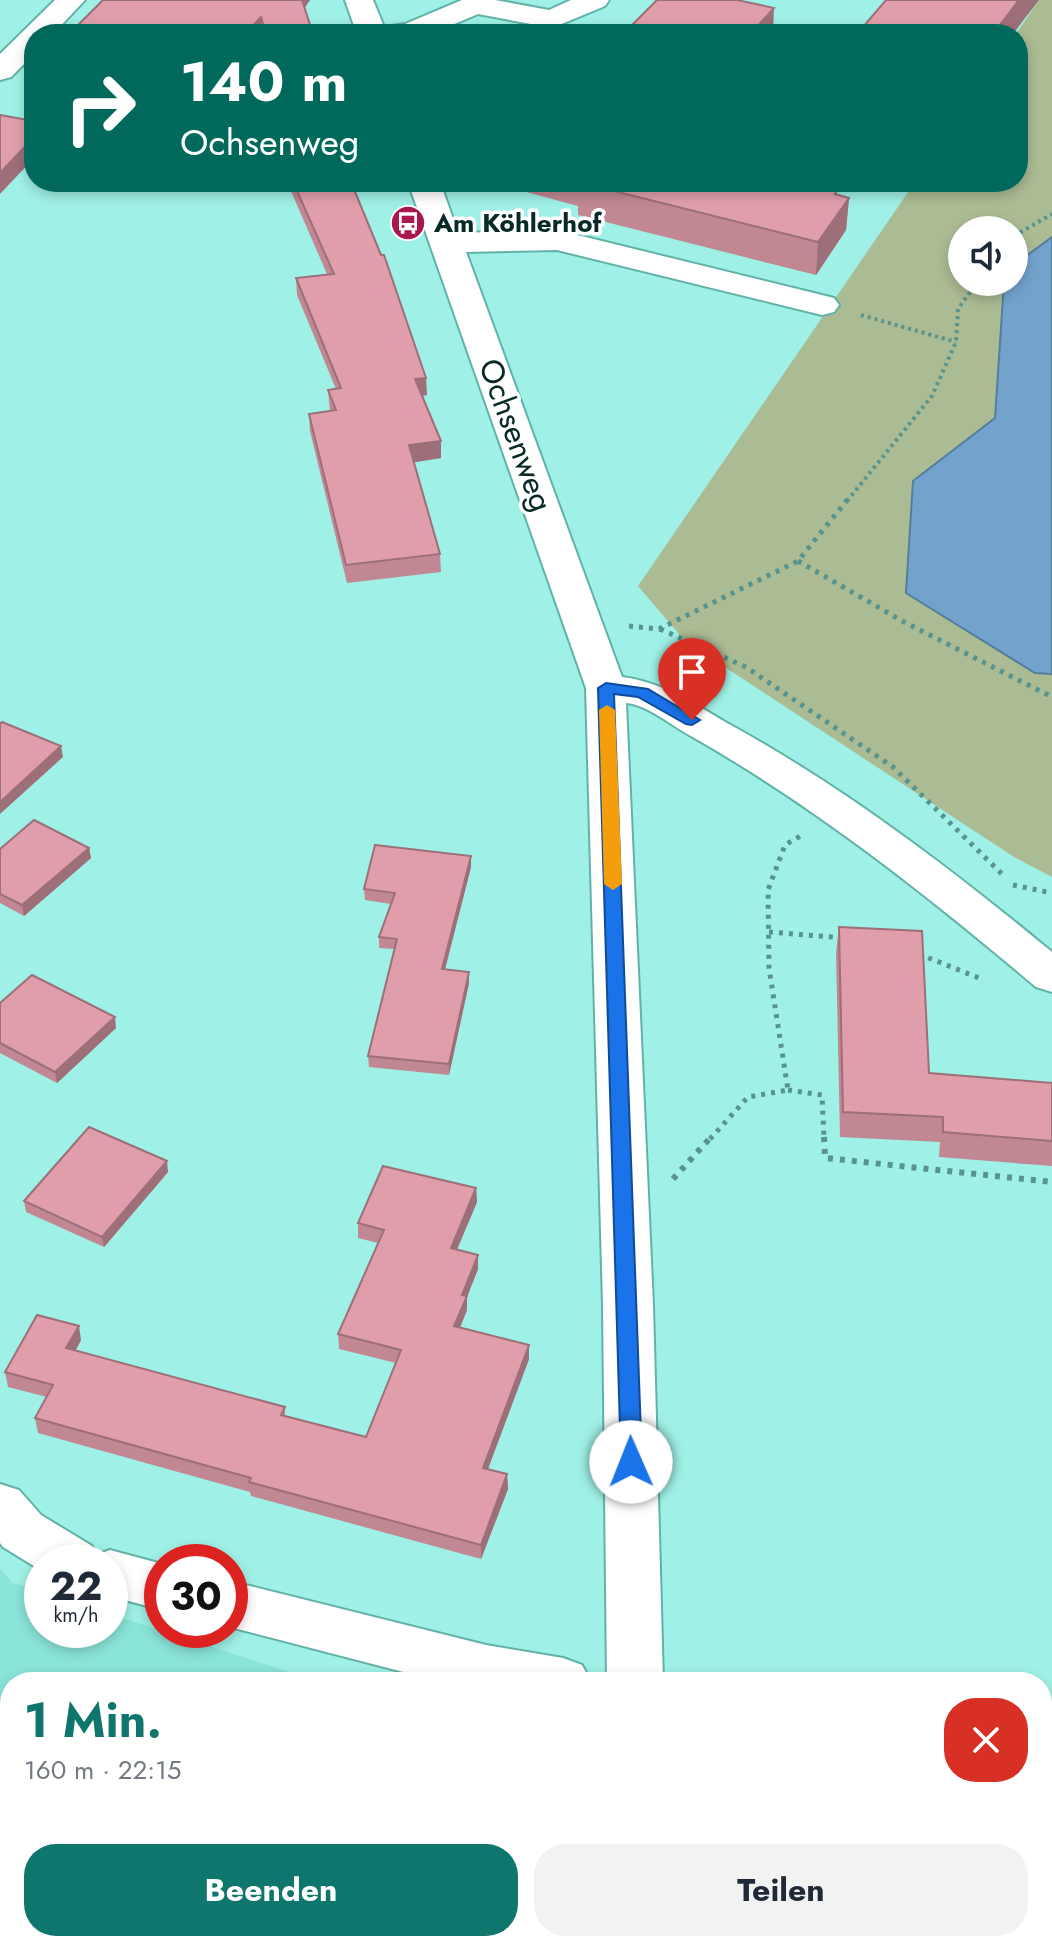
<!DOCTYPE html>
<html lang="de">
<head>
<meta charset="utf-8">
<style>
	body { margin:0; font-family:Jost,sans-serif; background:#f2f2f3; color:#1f2937; height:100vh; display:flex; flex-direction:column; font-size:30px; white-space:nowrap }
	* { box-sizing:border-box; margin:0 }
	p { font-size:26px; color:#747a83 }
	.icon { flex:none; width:44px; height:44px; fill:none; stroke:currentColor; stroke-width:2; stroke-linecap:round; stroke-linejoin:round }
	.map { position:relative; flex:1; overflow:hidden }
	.sheet { position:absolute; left:0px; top:1672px; width:1052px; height:280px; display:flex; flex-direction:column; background:#fff; border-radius:32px 32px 0 0; box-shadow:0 4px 12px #0003 }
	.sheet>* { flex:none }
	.hud { position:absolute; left:24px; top:24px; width:1004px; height:168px; border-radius:32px; box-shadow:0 4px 12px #0003; background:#00695c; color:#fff; overflow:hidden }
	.buttons { position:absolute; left:948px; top:216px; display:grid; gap:16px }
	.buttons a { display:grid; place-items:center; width:80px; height:80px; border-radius:50%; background:#fff; box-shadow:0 4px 12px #0003; font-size:40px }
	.speed { position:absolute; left:24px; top:1544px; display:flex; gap:16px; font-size:40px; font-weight:700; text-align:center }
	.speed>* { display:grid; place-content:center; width:104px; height:104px; border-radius:50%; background:#fff; box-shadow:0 4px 12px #0003; line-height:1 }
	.speed small { font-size:20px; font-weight:400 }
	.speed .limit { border:12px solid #d22; background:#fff; color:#111 }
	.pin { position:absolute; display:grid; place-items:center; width:68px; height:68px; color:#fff; margin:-82px -34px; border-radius:50% 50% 50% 0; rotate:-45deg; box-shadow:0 0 8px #0007 }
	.pin .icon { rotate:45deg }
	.me { position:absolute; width:88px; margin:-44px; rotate:359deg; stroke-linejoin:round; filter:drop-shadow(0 0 6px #0008) }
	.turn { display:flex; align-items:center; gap:28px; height:168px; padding:0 24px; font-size:36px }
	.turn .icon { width:104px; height:104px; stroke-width:2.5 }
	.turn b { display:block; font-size:56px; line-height:68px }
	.round { display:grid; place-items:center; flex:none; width:84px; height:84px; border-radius:32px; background:#f2f2f3 }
	.summary { display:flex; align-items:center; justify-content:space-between; height:136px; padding:0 24px }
	h1 { font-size:48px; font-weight:700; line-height:60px; color:#0f766e }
	.cta { display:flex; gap:16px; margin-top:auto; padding:16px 24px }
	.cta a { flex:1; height:92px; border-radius:32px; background:#0f766e; color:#fff; font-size:32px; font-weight:700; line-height:92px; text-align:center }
	.cta a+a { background:#f2f2f3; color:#1f2937 }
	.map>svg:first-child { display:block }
</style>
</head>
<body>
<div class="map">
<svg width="1052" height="1952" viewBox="0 0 1052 1952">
	<rect width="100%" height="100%" fill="#9ff0e6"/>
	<!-- built -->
	<polygon fill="#8ae4d9" points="0,1569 13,1583 42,1592 42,1630 110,1630 110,1614 311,1679 309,1682 10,1682 10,1942 246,1942 242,1952 0,1952"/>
	<!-- green -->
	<polygon fill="#abbb93" points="1039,0 1052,0 1052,237 1014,265 1014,230 962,230 962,282 1004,282 995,418 913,481 906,593 1035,673 1052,674 1052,877 1014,857 685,641 638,586 915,182 1018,182 1016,34"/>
	<!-- water -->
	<polygon fill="#73a3cd" stroke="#537f9b" stroke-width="2" points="1052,237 1052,674 1035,673 906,593 913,481 995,418 1004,282 1014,282 1014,265"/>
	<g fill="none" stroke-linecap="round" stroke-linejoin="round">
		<!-- minor casing -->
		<g stroke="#62b2a8" stroke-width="4">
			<g id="minor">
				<polygon points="345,0 373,0 384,27 405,24 462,0 495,0 549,10 571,0 609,0 605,6 552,28 478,14 431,34 357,34"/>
				<path d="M408,182H440L458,233L557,230L834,298L839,305L834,312L822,315L557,250L466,252L622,677C662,682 693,703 727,723C844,787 950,868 1052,952V992L1036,987C927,895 816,807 691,736C672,726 648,705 626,703L653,1305L663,1682H607L603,1305L586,688Z"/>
				<polygon points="0,1484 19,1490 41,1515 92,1546 96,1555 110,1550 162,1564 162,1610 110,1596 110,1562 42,1562 42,1571 3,1547 0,1543"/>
				<polygon points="230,1581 486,1645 563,1658 582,1665 591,1682 442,1682 230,1627"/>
				<polygon points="1042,1725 1052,1726 1052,1776 1042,1775"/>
				<polygon points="349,1942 409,1942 405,1952 345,1952"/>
				<rect x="601" y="1942" width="60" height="10"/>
			</g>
		</g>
		<!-- major casing -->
		<g stroke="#62b2a8" stroke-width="4">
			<polygon id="major" points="55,0 85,0 53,34 34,34 34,54 11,77 0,80 0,54"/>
		</g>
		<!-- path-far2 -->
		<g stroke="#58948d" stroke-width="4" stroke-dasharray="3 4" stroke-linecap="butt">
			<polyline points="1014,236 1052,214"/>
			<polyline points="861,315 956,342"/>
			<polyline points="847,501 932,396 956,342 958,309 977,282"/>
		</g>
		<!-- path-far1 -->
		<g stroke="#58948d" stroke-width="5" stroke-dasharray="4 6" stroke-linecap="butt">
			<polyline points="798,561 904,622 1052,697"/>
			<polyline points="629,626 659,629 798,561 848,499"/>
			<polyline points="660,629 746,667 893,767 1003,875"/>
			<polyline points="1013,885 1052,893"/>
			<polyline points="769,932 844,938"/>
			<polyline points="919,954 984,980"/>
			<polyline points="788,1090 822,1095 824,1139"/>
			<polyline points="710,1139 748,1097 788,1090 769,968 768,890 785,845 802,835"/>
		</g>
		<!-- path -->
		<g stroke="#58948d" stroke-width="6" stroke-dasharray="5 7" stroke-linecap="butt">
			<polyline points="824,1137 825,1158 1052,1182"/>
			<polyline points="673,1179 711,1137"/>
		</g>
		<!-- minor -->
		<use href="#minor" fill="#fff" fill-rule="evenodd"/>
		<!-- major -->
		<use href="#major" fill="#fff" fill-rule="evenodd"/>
	</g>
	<!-- wall -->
	<g fill="#c18893">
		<polygon points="103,0 310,0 304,8 313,34 262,34"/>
		<polygon points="287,182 351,182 427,395 422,396 441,458 414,462 440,554 441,572 347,583 310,431 309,414 330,411 328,390 336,389 297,295 296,278 327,274"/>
		<polygon points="519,182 803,182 837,190 836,194 849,198 846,230 816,275 578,215 578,206 519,190"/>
		<polygon points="89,848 91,858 24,916 0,903 0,849"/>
		<polygon points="471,867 445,970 469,972 469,983 449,1075 369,1067 368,1056 394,949 379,948 379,937 391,904 365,900 364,889"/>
		<polygon points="839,927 929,1073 1052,1083 1052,1166 939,1157 940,1142 840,1137 836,952"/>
		<polygon points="0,1003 116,1028 57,1083 0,1053"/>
		<polygon points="168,1172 104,1247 26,1212 24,1201"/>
		<polygon points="476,1188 477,1202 457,1250 478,1255 478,1269 467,1297 467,1310 460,1327 529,1359 488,1469 507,1474 508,1489 481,1559 251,1496 250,1492 38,1433 35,1418 47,1397 8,1387 5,1372 81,1340 76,1350 285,1407 285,1416 366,1437 396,1363 339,1349 338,1334 378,1243 358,1238 358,1223"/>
	</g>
	<!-- shaded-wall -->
	<g fill="#9d6f78">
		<polygon points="301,0 310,0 302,12"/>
		<polygon points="1019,0 1039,0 1013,34 993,34"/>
		<polygon points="774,8 773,34 756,28"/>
		<polygon points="261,17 262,33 245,34"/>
		<polygon points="34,137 34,158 0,194 0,173"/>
		<polygon points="837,190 834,219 849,198 846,230 816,275 818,242"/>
		<polygon points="426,378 427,395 416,397 415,379"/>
		<polygon points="441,441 441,458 410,463 409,445"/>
		<polygon points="61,746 63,757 0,814 0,802"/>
		<polygon points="89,848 91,858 24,916 22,905"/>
		<polygon points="471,856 471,867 442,980 442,969"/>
		<polygon points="469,972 469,983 449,1075 449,1064"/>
		<polygon points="115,1017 116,1028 57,1083 55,1072"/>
		<polygon points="167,1161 168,1172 104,1247 102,1237"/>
		<polygon points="476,1188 477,1202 451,1263 451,1248"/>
		<polygon points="478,1255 478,1269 467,1297 467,1310 455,1340 454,1326 462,1295"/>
		<polygon points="79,1326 81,1340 69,1362 66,1348"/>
		<polygon points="529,1345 529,1359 483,1482 483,1468"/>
		<polygon points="507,1474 508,1489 481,1559 481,1545"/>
	</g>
	<!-- building -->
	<g fill="#e09eab" stroke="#9d6f78" stroke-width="2">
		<polygon points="103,0 302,0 313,34 266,34 261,17 245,34 69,34"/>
		<polygon points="657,0 737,0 774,8 756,28 784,34 623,34"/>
		<polygon points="886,0 1019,0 993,34 857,34"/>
		<polygon points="0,115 34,121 34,137 0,173"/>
		<polygon points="293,182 351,182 381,255 384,255 426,378 415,379 441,441 409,445 440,554 346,565 309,414 336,410 328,390 341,388 296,278 334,274"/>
		<polygon points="578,182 803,182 837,190 835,194 849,198 818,242"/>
		<polygon points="2,722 61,746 0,802 0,724"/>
		<polygon points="34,820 89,848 22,905 0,894 0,849"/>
		<polygon points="375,845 471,856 442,969 469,972 449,1064 368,1056 397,939 379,937 395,893 364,889"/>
		<polygon points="839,927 922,931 929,1073 1052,1083 1052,1141 943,1132 943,1117 843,1112"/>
		<polygon points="32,975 115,1017 55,1072 0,1043 0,1003"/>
		<polygon points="89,1127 167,1161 102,1237 24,1201"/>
		<polygon points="383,1166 476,1188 451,1248 478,1255 462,1295 467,1296 454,1326 529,1345 483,1468 507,1474 481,1545 249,1482 251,1478 35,1418 53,1385 5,1372 37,1315 79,1326 66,1348 285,1407 281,1415 366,1437 401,1350 338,1334 384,1230 358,1223"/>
	</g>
	<!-- route -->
	<polygon fill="#1a73e8" stroke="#114b97" stroke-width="2" points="606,683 648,689 700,720 692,725 686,724 638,697 614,694 642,1462 639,1468 631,1471 624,1468 621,1462 598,688"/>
	<!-- slow -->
	<polygon fill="#f59e0b" points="607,705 615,710 622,884 613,890 604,884 599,710"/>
	<!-- icons -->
	<defs>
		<g id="bus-disc" transform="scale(1.8)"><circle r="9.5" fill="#a9174f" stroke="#fff"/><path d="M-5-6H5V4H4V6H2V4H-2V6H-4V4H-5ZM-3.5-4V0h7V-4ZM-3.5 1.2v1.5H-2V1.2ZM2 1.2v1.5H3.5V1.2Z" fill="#fff"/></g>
	</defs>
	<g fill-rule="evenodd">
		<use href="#bus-disc" x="408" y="223"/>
	</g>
	<g text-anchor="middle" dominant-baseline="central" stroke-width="7" stroke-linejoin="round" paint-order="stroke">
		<!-- far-poi labels -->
		<g font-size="26" font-weight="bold" fill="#072a27" stroke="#fff" text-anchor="start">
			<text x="434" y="223">Am Köhlerhof</text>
		</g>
		<!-- street labels -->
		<g font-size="32" fill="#072a27" stroke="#fff">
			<text transform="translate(516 435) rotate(70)">Ochsenweg</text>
		</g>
	</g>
</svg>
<div class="buttons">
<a><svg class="icon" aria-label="sound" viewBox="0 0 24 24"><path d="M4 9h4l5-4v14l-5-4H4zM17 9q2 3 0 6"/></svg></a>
</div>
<div class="speed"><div>22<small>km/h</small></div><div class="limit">30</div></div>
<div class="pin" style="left:692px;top:720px;background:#d93025"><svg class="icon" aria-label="arrive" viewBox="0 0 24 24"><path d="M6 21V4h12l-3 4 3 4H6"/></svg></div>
<svg class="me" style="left:631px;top:1462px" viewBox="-20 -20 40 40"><circle r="19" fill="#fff"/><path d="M0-13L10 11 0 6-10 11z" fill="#1a73e8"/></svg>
<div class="hud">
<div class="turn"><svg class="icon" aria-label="right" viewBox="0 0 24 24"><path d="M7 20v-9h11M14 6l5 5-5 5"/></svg><div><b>140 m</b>Ochsenweg</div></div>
</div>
<section class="sheet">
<div class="summary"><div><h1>1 Min.</h1><p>160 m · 22:15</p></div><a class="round" style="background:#d93025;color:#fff"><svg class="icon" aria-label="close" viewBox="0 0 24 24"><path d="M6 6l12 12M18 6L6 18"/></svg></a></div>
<div class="cta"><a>Beenden</a><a>Teilen</a></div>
</section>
</div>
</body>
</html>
